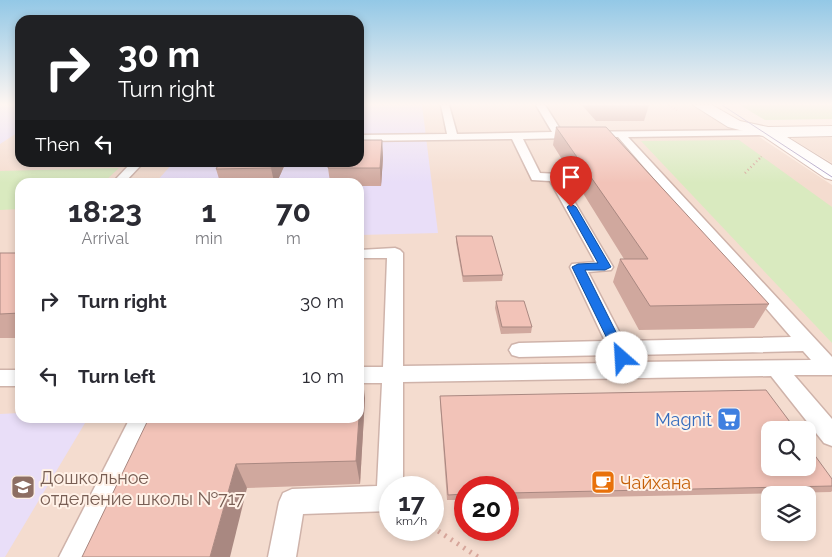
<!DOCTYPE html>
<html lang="en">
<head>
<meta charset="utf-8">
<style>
	body { margin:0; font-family:Raleway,sans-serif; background:#f2f2f3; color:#2b2b33; height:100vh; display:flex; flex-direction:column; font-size:19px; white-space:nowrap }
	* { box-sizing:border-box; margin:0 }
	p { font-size:16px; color:#7c7c81 }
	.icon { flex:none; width:28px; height:28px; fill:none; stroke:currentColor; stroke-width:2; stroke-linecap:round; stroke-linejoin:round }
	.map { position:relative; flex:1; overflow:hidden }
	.panel { position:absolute; left:15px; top:178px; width:349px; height:245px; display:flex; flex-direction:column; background:#fff; border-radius:15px; box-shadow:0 2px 8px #0003 }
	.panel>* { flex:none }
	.hud { position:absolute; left:15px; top:15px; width:349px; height:152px; border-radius:15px; box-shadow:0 2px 8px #0003; background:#202124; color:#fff; overflow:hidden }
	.fabs { position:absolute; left:761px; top:421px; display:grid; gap:10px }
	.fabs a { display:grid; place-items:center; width:55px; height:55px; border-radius:10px; background:#fff; box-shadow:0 2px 8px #0003; font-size:25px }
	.speed { position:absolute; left:379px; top:476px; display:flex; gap:10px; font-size:25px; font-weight:700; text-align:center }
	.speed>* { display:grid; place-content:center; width:65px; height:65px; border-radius:50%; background:#fff; box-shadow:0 2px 8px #0003; line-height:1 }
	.speed small { font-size:12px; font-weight:400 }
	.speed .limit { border:8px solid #d22; background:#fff; color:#111 }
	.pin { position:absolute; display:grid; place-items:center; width:42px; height:42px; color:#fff; margin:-51px -21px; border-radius:50% 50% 50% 0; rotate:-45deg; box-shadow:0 0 5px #0007 }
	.pin .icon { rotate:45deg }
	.me { position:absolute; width:55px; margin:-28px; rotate:334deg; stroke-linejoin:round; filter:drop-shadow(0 0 4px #0008) }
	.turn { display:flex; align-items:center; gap:18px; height:105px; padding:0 20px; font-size:22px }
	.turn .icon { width:65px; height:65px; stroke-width:2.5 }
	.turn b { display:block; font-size:35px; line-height:42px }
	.then { display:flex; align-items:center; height:48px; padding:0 20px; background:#0003; gap:10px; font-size:19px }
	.eta { display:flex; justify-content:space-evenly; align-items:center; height:85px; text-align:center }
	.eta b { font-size:30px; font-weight:700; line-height:35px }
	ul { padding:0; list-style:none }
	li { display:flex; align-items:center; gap:15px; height:75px; padding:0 20px }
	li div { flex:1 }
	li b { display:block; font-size:19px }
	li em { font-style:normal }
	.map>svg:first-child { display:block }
</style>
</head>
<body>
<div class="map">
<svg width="832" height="557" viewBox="0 0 832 557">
	<rect width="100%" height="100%" fill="#fcece1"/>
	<!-- residential -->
	<g fill="#f4dccf" fill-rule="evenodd">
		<path d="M0,105H20V162H359V105H711L832,185V557H0ZM20,182H359V418H20ZM770,430H808V468H770ZM390,488H432V530H390ZM465,488H508V530H465ZM770,495H808V532H770Z"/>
		<polygon points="832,135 832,163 792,139 794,136"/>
	</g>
	<!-- education -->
	<g fill="#e9def8">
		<polygon points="0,105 20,105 20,131 0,144"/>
		<polygon points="359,105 422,105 438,233 359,235 359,182 156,182 173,163 359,162"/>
		<polygon points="20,413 20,418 88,418 5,557 0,557 0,414"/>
	</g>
	<!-- green -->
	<g fill="#d9eabf">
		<polygon points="740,105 832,105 832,119 765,120"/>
		<polygon points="739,140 832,207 832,343 641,141"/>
		<polygon points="119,168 104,182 20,182 20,209 0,210 0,171"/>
	</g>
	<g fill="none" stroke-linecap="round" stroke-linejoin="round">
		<!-- service casing -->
		<g stroke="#cfb3aa" stroke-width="3">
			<g id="service">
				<path d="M441,105H449L457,134L552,132L536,105H545L562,132L772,130V134L768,135L628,137L832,357V375H794L832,419V446L824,443L771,376L403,382V488H390V511L303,514L296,557H268L279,502L283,493L292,489L377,486L382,383H359V367H383L387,258H359V250L395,248L400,250L403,253V366L615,363L612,355L519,357L512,355L509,350L512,345L519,343L605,341L570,267L572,264L595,262L550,181L532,180L512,139L359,141V135L447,134ZM618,137L791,337L624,341L588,272L611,270L613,267L558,174L540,173L523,139ZM803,351L811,360L635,362L631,355Z"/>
				<polygon points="132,162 144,162 125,182 113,182"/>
				<rect x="0" y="370" width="20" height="16"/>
				<polygon points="130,418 152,418 88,557 59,557"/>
			</g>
		</g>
		<!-- minor casing -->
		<g stroke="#cfb3aa" stroke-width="2">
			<polygon id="minor" points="693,105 712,105 740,121 768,127 832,126 832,136 787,137 832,165 832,180 825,178 763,136 728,127"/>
		</g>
		<!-- path-far2 -->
		<g stroke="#d6a69b" stroke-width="2" stroke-dasharray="0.5 2.5" stroke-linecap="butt">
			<polyline points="669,105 678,111"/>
			<polyline points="759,159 763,155"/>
		</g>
		<!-- path-far1 -->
		<polyline stroke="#d6a69b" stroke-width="2.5" stroke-dasharray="1 3" stroke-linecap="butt" points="745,173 760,158"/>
		<!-- path -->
		<polyline stroke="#d6a69b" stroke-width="5" stroke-dasharray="2 5.5" stroke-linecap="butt" points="432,527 478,557"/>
		<!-- service -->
		<use href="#service" fill="#fff" fill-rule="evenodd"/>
		<!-- minor -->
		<use href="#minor" fill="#fff" fill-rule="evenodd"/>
		<!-- tram -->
		<polyline stroke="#aca0c5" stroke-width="1" points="722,105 832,177"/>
	</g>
	<!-- wall -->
	<g fill="#d0a89e">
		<polygon points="582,105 649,105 644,121 596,121"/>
		<polygon points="556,127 769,304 754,328 639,330 613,282 620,259 624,259 553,145"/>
		<polygon points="382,140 383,158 381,186 359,186 359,182 330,182 328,168"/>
		<polygon points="220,162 286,162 277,182 220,182 216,169"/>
		<polygon points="456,236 503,275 502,281 463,282 456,242"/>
		<rect x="0" y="253" width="20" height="85"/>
		<polygon points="496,301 532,327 531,333 501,334 495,308"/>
		<polygon points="440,396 832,479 832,491 831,492 508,499 508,488 465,488 465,500 447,500 440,402"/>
		<polygon points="365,398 360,484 247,488 149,418"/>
	</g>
	<!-- shaded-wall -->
	<g fill="#a98881">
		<polygon points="382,140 383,158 381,186 380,168"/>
		<polygon points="274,162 286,162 277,182 274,182 271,168"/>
		<polygon points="362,373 365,398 360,484 356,461"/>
		<polygon points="236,464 247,488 230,557 210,557"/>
	</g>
	<!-- building -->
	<g fill="#f2c3b8" stroke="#a98881">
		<polygon points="556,127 606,127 769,304 650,306 620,259 648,259"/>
		<polygon points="359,140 382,140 380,168 328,168 329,162 359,162"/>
		<polygon points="220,162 274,162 271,168 216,169"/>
		<polygon points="456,236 492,236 503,275 463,276"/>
		<polygon points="0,253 20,253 20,313 0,314"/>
		<polygon points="496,301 524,301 532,327 502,327"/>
		<polygon points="359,373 362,373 356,461 236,464 210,557 82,557 149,418 359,418"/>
		<polygon points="766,390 796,430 770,430 770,468 808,468 808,446 832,479 832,486 508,493 508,488 465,488 465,494 448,495 440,396"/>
	</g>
	<!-- sky -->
	<linearGradient id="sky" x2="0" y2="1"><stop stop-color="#93c8e6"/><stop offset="0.57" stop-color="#fef6f2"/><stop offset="1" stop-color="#fef6f2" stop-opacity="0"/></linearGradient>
	<rect width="832" height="183" fill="url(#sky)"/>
	<!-- route -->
	<polygon fill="#1a73e8" stroke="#114b97" points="571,204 576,207 611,267 605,270 585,270 629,358 627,361 622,363 618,361 572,267 578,264 598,263 567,207"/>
	<!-- icons -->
	<defs>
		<g id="supermarket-square" transform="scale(1.25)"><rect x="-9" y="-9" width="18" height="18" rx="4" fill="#3f7fe0" stroke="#fff1e7"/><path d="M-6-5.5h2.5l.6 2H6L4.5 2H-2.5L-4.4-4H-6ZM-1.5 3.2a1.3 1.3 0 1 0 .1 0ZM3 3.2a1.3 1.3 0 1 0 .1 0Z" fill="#fff"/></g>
		<g id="cafe-square" transform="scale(1.25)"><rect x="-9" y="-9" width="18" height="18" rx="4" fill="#e8710a" stroke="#fff1e7"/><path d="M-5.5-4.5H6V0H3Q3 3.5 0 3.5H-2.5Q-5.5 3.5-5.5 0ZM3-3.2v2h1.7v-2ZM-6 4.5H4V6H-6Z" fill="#fff"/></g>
		<g id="school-square" transform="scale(1.25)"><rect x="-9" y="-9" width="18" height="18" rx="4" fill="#8d6e63" stroke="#fff1e7"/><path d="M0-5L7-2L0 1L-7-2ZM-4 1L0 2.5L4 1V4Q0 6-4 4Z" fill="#fff"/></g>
	</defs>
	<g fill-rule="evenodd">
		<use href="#supermarket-square" x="729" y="419"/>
		<use href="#cafe-square" x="603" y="482"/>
		<use href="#school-square" x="23" y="487"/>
	</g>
	<g text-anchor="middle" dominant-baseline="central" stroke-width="4" stroke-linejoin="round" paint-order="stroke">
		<!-- near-shop labels -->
		<g font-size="18" fill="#366cbe" stroke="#fff1e7" text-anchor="end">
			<text x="712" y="419">Magnit</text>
		</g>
		<!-- near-education labels -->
		<g font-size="18" fill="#785e54" stroke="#fff1e7" text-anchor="start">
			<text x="40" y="477">Дошкольное<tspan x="40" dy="21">отделение школы №717</tspan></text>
		</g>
		<!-- near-food labels -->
		<g font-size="18" fill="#c56008" stroke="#fff1e7" text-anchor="start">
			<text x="620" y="482">Чайхана</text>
		</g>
	</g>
</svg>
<div class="fabs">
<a><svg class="icon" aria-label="search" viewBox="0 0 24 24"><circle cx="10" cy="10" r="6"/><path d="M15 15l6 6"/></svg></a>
<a><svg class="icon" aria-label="layers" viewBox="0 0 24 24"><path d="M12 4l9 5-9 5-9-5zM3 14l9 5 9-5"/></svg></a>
</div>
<div class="speed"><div>17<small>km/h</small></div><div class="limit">20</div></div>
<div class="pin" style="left:571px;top:207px;background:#d93025"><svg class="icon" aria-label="arrive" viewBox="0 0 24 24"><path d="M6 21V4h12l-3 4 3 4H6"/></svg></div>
<svg class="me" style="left:622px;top:358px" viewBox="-20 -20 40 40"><circle r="19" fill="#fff"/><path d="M0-13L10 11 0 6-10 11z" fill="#1a73e8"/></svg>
<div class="hud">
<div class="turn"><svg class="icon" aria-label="right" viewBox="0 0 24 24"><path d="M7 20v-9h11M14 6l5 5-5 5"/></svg><div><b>30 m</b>Turn right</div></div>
<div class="then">Then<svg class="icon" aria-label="left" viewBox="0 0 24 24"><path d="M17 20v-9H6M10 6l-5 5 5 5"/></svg></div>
</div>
<section class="panel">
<div class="eta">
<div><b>18:23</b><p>Arrival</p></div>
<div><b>1</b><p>min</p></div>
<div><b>70</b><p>m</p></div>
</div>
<ul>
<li><svg class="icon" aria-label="right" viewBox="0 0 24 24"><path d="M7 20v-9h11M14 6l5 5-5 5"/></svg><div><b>Turn right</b></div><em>30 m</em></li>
<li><svg class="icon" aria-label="left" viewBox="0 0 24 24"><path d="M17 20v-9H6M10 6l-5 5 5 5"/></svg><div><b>Turn left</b></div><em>10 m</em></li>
</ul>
</section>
</div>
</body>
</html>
